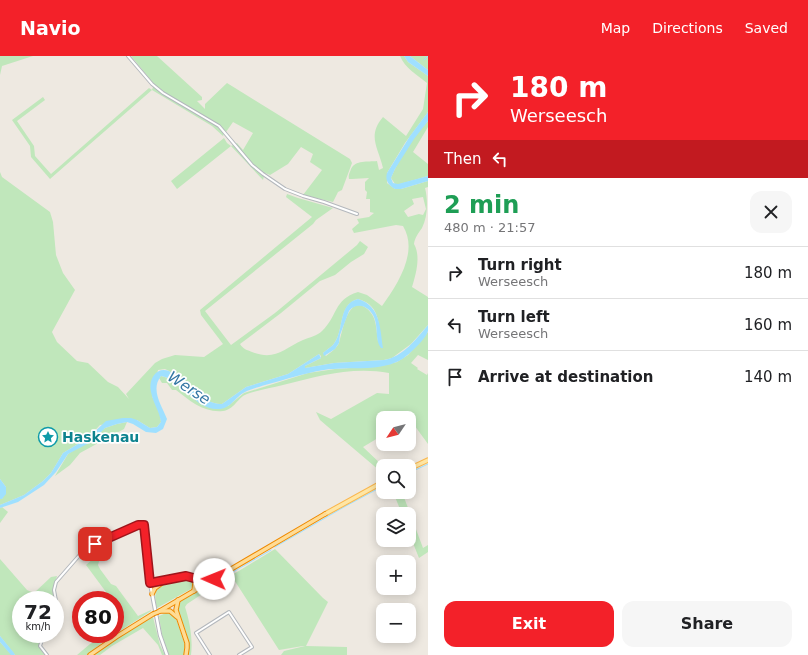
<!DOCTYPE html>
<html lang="en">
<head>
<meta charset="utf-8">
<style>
	body { margin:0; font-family:"DejaVu Sans",sans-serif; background:#f6f6f6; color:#202124; height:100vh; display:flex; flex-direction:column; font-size:15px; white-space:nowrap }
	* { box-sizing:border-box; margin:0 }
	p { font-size:13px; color:#757577 }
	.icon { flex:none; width:22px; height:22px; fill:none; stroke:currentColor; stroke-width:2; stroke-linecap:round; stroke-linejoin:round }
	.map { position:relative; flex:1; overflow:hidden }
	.panel { display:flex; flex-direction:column; background:#fff; width:380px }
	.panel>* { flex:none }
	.hud { background:#f32129; color:#fff; overflow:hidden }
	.needle { width:26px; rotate:235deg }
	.controls { position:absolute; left:376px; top:355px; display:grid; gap:8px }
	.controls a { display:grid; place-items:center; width:40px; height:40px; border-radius:8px; background:#fff; box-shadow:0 2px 10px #0003; font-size:20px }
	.speed { position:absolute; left:12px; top:535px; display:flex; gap:8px; font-size:20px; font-weight:700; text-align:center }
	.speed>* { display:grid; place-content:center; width:52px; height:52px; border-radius:50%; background:#fff; box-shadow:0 2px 10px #0003; line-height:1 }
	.speed small { font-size:10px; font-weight:400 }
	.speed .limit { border:6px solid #d22; background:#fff; color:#111 }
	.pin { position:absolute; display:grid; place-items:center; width:34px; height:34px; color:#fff; margin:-17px; border-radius:8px; box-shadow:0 2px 6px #0006 }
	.me { position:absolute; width:44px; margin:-22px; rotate:271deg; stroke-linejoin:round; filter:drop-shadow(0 0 3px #0008) }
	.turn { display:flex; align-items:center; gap:14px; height:84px; padding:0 16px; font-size:18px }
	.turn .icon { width:52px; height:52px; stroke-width:2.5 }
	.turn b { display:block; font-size:28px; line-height:34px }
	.then { display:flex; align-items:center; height:38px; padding:0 16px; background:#0003; gap:8px; font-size:15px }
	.round { display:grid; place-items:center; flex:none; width:42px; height:42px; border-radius:12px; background:#f6f6f6 }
	.overview { display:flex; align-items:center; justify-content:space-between; height:68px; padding:0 16px }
	h1 { font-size:24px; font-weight:700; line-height:30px; color:#1e9e55 }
	.cta { display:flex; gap:8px; margin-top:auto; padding:8px 16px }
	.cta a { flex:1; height:46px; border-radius:12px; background:#f32129; color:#fff; font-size:16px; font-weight:700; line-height:46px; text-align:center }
	.cta a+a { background:#f6f6f6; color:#202124 }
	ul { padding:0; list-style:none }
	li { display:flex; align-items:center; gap:12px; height:52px; padding:0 16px; border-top:1px solid #e0e0e0 }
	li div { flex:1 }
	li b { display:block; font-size:15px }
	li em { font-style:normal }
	header { display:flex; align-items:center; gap:24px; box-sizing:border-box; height:56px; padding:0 20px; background:#f32129; color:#fff }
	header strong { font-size:19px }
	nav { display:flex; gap:22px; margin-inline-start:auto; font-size:14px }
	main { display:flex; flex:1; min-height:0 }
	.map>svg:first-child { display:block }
</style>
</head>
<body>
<header>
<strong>Navio</strong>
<nav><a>Map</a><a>Directions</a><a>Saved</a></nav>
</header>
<main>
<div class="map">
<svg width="428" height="599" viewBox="0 0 428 599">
	<rect width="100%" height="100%" fill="#eee9e1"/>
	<!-- green -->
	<g fill="#c0e7bb" fill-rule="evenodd">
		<polygon points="0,0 33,0 2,10 0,19"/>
		<polygon points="131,0 157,0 202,41 202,44 197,45 205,53 205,48 227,27 350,103 352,107 342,134 338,136 333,146 303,139 322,114 310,106 313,98 301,91 288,108 270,119 265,117 263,124 231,90 177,133 171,125 224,82 227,87 231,90 237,87 243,94 253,77 233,66 226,76 225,75 223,80 212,70 152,34 50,123 31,101 30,90 12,64 43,41 45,44 17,65 34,90 35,100 51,118 149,32 152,34 154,28"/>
		<path d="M400,0H404L408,6L428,20V56L405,87L387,117V127L395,133H401L428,125V131L425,132C428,144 428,160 422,172C418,178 415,181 414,188C421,200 416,218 412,231L428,241V269L411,288L392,302L384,304L334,307L305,312V310L321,302V300L319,298L288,318L246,331L222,348C207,350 180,325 169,315L165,313L158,314L152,340L160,358L161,366L157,371L150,372L137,364L100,369L88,382L63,397L51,417L43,425L24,439L0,449V443H2L6,431L0,423V116L2,121L50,156L53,166L56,199L63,217L75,234L52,276L57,286L77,305L88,307L108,326L118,331L129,343L126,338L155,307L162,303L175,299L204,301L223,288L201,259L200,254L312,161L286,141L287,138L298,142L333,152L316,164L313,168L205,255L231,289L275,257L357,189L360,185L368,191L364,198L351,206L335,219L320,225L281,257L240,288C243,293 247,294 252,296C275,305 283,293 303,284C310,281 317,280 322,275C338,260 333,244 358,236L367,239L382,250C397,229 419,196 403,170L396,169L354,177L352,173L359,167L357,163L369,161L374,157L370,156V143H366L367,136L365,134V126L369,122L352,123H349C348,118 350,117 351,113C355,104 368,106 377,105L379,114L383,112C378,91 367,80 383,61L406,80L423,53L427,27C417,19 405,12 400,0ZM423,141L426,153L423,159L419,158L408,161L404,155L414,148L412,143ZM358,243C383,250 377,271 382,290L378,285C376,272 377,260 366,252C348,238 342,277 339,287C337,292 331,296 326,300L323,297C326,294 330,292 333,289C345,275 337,249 358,243Z"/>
		<polygon points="410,0 428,0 428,14"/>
		<path d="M428,65V71L413,96L428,108V120L400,128H395L391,122C399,102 413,81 428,65Z"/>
		<path d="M428,276V304L418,299L411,307L418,312L417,313L427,319L428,317V388L409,362H383V379L363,391L383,410V419L380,415L327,370L320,364L316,356L331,363L377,337L389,338V317C353,310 318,320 283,329C271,332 258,334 247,338C238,341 234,354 223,355C204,357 190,345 176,334H172L167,327H162L159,322L161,320L168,322L205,350H228L244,337L308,317L335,313L381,310L397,306L408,299Z"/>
		<polygon points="127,366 124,373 80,397 70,409 55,420 68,398 105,372 117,368"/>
		<polygon points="393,436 402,436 423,492 428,489 428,496 419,502 409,477 409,458 402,458"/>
		<polygon points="2,451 8,456 0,467 0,452"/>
		<polygon points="95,489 100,502 98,509 100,513 111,528 116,530 138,560 151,554 151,555 103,586 87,599 77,599 90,588 98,584 93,578 115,578 115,544 101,544 107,540 106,536 86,509 93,503 85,495"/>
		<path d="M275,493L323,542L328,546L306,590L347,591V599H281L284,595L305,590H303L279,594L231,519L187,548L185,551C190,566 193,584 191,599H187C192,583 182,567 177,552L181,545L230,517L232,519Z"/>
		<polygon points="0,503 27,534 34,537 51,521 57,520 53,533 55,544 21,544 21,578 45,578 40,589 46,599 15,599 0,580"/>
		<path d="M187,521L191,523L193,526L191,533L157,552C150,527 165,527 187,521Z"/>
		<polygon points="166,557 171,558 174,560 177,565 185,589 184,599 169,599 168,598 162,579 159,560"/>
		<polygon points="153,561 160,589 165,599 162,599 158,589 143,572 112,590 100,599 93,599 115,583"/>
		<polygon points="0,586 11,598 11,599 0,599"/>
	</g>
	<!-- water -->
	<g fill="#9fe0ff">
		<polygon points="404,0 410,0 428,14 428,20 408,6"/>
		<path d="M428,56V65L414,83L395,113L391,122L393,127L398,128L428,120V125L401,133H395C388,129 385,124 387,117L410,80Z"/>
		<path d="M358,243C381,250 380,273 383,292H381C375,284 378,274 375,264C372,252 358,244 349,255L340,279L339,287L335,293L324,300L323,297C326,294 330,292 333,289C345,275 337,248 358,243Z"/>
		<path d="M428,269C428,271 428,273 428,275C426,283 407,301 399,305C376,316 348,310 324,314C304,317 285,324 265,329C259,331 251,333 245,336C235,341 230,354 217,353C194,353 183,324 161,320C150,334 162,350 167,363L163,373L156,377L146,376L133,368L127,366L117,368L105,372L91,386L68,398L56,416L44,429L18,446L0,452V449L24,439L43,425L51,417L63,397L88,382L106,365L123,362H131L137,364L150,372L157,371L161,366C159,354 153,347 151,336C148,324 156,310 169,315C180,325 208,350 222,348L246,331L288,318L319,298L321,302L305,310V312L334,307L384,304C403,301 416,283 428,269Z"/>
		<polygon points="0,423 6,431 6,438 2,443 0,443"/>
		<polygon points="0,580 14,597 15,599 11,599 0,586"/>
	</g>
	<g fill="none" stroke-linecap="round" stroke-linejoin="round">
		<!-- stream -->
		<g stroke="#9fe0ff" stroke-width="1">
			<polyline points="424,4 428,0"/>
			<polyline points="409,417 428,408"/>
			<polyline points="275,491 344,451 383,430"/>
			<polyline points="233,516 271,494"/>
		</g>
		<!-- minor casing -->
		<g stroke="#b4b8bd" stroke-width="4">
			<g id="minor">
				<polyline points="128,0 152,28 163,37 219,70 252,109 263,118 285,133 303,140 324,146 357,158"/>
				<path d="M55,555L57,550L54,534L56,526L84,494L124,475L142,468L145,469C148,488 147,507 150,526"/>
				<polyline points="46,578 42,584 40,590 47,599"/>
				<polyline points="210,599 196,577 229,556 252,591 239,599"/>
			</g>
		</g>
		<!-- tertiary casing -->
		<g stroke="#b4b8bd" stroke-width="4.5">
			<polyline id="tertiary" points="150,527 160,579 167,599"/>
		</g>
		<!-- primary casing -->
		<g stroke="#f9b64e" stroke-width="5.5">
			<g id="primary">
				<polyline points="409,413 428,404"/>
				<polyline points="325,458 383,426"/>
			</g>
		</g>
		<!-- trunk casing -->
		<g stroke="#ee8900" stroke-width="5.5">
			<g id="trunk">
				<polyline points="192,521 195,527 194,535"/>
				<polyline points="150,527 186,519 201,524 211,523"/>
				<polyline points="152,538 155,532 163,526"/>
				<polyline points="178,544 176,554 187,587 187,592 186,599"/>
				<polyline points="160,555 170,555 177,561"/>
				<polyline points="158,556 325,458"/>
				<polyline points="90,599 116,581 153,558"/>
			</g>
		</g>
		<!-- minor -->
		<use href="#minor" stroke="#fff" stroke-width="2"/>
		<!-- tertiary -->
		<use href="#tertiary" stroke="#fff" stroke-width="2.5"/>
		<!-- primary -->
		<use href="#primary" stroke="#ffe6a4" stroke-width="3.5"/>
		<!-- trunk -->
		<use href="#trunk" stroke="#ffdc95" stroke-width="3.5"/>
		<!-- trunk-bridge casing -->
		<g stroke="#ee8900" stroke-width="5.5" stroke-linecap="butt">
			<polyline id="trunk-bridge" points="153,558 158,556"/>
		</g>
		<!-- trunk-bridge -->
		<use href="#trunk-bridge" stroke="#ffdc95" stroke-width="3.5"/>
	</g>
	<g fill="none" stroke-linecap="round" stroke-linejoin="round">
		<!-- route casing -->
		<g stroke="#9e151b" stroke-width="10">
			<polyline id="route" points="95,488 138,469 144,469 150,527 186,520 201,524 214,523"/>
		</g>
		<!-- route -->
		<use href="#route" stroke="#f32129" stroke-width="7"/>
	</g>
	<!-- icons -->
	<defs>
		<g id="sight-ring" transform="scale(1)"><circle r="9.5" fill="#fff" stroke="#0f9aa8" stroke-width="1.5"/><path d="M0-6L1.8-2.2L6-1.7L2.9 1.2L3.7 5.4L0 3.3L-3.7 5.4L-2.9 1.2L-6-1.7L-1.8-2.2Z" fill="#0f9aa8"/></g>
	</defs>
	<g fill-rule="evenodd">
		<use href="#sight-ring" x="48" y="381"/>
	</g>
	<g text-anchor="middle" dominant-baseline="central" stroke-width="3.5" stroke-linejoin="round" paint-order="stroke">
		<!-- culture labels -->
		<g font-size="14" font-weight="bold" fill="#0d838f" stroke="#fff" text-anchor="start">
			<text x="62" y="381">Haskenau</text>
		</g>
		<!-- water labels -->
		<g font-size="15" font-style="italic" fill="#3377a4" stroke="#fff">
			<text transform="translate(189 332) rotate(33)">Werse</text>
		</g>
	</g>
</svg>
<div class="controls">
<a><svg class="needle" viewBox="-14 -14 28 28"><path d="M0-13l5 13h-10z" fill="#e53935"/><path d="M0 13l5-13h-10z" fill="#757577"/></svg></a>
<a><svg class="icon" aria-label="search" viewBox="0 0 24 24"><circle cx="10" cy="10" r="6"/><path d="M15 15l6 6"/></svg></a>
<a><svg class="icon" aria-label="layers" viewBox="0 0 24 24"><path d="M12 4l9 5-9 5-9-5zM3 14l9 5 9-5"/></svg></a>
<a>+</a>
<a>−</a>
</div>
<div class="speed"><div>72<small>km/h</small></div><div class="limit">80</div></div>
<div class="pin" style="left:95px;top:488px;background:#d93025"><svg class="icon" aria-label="arrive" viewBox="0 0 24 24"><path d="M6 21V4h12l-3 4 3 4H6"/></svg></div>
<svg class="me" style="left:214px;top:523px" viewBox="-20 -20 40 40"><circle r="19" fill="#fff"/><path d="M0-13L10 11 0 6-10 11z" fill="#f32129"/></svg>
</div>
<section class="panel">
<div class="hud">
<div class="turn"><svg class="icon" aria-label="right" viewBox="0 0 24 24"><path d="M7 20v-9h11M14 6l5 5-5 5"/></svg><div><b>180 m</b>Werseesch</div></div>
<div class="then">Then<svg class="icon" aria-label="left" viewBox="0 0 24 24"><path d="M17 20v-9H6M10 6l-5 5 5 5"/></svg></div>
</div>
<div class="overview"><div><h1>2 min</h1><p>480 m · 21:57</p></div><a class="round"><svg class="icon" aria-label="close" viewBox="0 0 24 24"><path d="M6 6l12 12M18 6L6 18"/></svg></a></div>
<ul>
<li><svg class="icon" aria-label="right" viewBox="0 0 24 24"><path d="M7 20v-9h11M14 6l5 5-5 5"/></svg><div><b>Turn right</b><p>Werseesch</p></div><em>180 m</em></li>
<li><svg class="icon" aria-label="left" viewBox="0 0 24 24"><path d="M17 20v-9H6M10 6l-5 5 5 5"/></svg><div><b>Turn left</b><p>Werseesch</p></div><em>160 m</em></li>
<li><svg class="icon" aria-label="arrive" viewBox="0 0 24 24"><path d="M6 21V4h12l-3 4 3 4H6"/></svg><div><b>Arrive at destination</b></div><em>140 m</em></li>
</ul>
<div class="cta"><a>Exit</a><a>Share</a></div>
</section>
</main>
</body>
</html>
